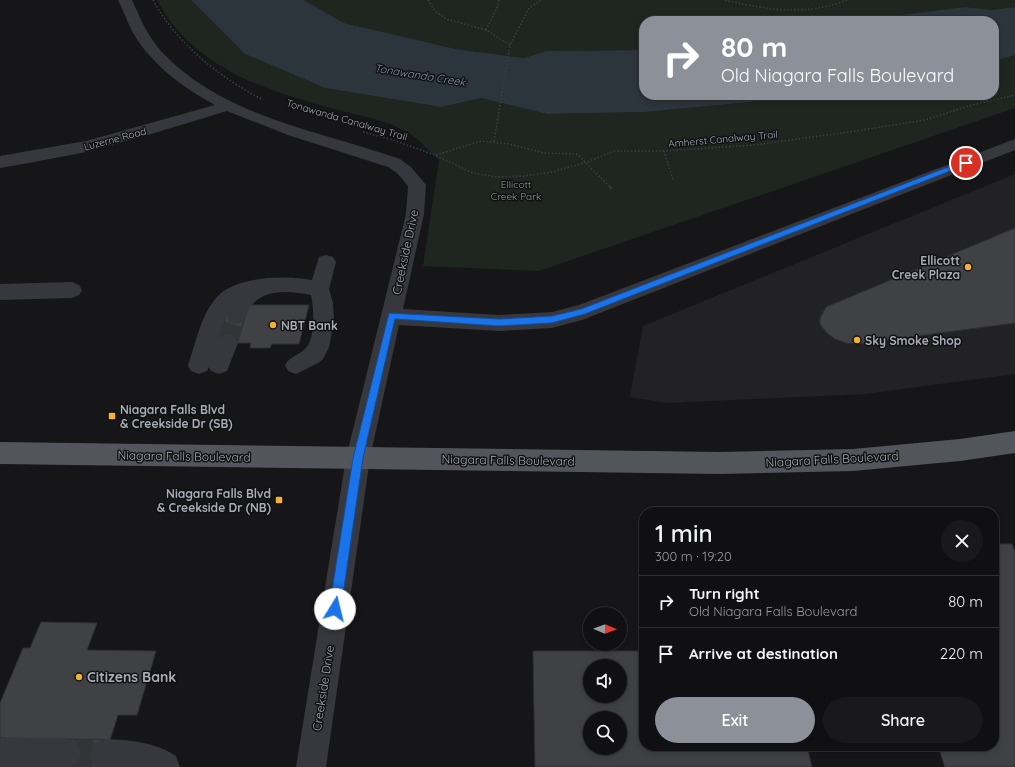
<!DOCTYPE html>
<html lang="en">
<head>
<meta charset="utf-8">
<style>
	body { margin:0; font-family:Quicksand,sans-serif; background:#19191b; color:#f1f3f6; height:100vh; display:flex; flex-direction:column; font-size:15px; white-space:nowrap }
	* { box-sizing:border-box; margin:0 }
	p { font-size:13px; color:#9c9d9f }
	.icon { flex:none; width:22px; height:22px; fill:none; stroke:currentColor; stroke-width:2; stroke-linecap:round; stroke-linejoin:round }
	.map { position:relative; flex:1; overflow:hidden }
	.panel { position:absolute; left:639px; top:507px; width:360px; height:244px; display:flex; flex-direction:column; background:#101012; border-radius:16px; box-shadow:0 2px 6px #0003,0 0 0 1px #303032 }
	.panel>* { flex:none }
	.top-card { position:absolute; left:639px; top:16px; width:360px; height:84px; border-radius:16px; box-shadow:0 2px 6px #0003,0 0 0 1px #303032; background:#8c9099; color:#fff; overflow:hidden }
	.needle { width:26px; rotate:91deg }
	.tools { position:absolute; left:583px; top:607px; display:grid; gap:8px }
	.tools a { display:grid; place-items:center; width:44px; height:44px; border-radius:50%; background:#101012; box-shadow:0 2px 6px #0003,0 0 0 1px #303032; font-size:20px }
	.pin { position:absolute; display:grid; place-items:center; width:34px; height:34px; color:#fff; margin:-17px; border:2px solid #fff; border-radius:50%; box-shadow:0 1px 4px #0007 }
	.me { position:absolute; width:44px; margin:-22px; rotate:9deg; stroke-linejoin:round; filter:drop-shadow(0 0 3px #0008) }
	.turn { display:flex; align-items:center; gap:14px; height:84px; padding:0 16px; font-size:18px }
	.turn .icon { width:52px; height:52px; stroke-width:2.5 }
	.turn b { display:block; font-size:28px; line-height:34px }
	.round { display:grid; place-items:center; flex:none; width:42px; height:42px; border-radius:21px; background:#19191b }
	.summary { display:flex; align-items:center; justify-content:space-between; height:68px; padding:0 16px }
	h1 { font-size:24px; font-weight:600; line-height:30px }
	.button { display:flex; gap:8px; margin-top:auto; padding:8px 16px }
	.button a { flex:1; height:46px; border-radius:24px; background:#8c9099; color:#fff; font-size:16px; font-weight:600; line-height:46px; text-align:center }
	.button a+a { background:#19191b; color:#f1f3f6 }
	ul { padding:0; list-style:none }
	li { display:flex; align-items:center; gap:12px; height:52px; padding:0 16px; border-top:1px solid #303032 }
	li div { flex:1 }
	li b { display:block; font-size:15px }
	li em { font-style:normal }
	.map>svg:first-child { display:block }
</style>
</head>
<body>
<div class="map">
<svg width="1015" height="767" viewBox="0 0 1015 767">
	<rect width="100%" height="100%" fill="#161618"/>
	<!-- built -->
	<polygon fill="#222225" points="1015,174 1015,374 865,394 666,403 630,397 643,326"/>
	<!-- green -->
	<g fill="#1e261f">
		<path d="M157,0H191L245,54L325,88L441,107L481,98L547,114L645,112L824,95H994V61L1015,55V108L539,271L423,266L439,160C430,152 422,142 412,135C390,121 362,116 338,110C267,91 194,69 157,0Z"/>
		<polygon points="304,0 1015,0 1015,7 992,10 965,7 900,15 893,21 644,21 644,50 546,51 524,58 456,49 344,23"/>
	</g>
	<!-- water -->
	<g fill="#2c353c">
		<polygon points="191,0 304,0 344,23 456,49 524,58 546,51 644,50 644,95 824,95 645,112 547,114 481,98 441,107 325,88 245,54"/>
		<polygon points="965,7 992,10 1015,7 1015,55 994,61 994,21 893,21 900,15"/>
	</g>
	<!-- building -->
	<g fill="#404145" stroke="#303034" fill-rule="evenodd">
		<polygon points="1015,228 1015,323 857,344 846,343 835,339 827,333 820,324 820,318 826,307"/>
		<polygon points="249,305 309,305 299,344 272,344 270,348 250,348 251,343 237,343"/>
		<polygon points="226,316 245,316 237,343 217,343"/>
		<polygon points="994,544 1012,544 1015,552 1015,767 945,767 938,746 994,746"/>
		<polygon points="41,622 97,623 87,650 156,651 137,715 118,715 110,740 0,738 0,703 23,648 30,648"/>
		<path d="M533,651H644V746H807L812,767H535ZM590,666H620V696H590ZM590,718H620V748H590Z"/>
		<polygon points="71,739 110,740 101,767 61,767"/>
	</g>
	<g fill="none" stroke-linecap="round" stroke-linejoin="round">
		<!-- minor-tunnel-far1 -->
		<polyline stroke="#333438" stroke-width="20" stroke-dasharray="20 10" stroke-linecap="butt" points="227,343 236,316"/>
		<!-- minor-tunnel -->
		<polyline stroke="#333438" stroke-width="27" stroke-dasharray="27 14" stroke-linecap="butt" points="66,753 105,754"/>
		<!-- path-far1 -->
		<g stroke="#3d3f44" stroke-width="1.5" stroke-dasharray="1.5 2" stroke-linecap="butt">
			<path d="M153,0C178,45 218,76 263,100"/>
			<polyline points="428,0 435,11 446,19 486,30 510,45 529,8 541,0"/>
			<path d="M725,0C766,10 807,16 847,0"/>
			<polyline points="486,30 497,8 499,0"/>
			<polyline points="363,132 393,140 435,155 473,173 496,177 524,176 552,172 587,162 614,151 664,151 754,145 849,132 925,120 972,105 1015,95"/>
			<polyline points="494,141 510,45"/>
			<polyline points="664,151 673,180"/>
			<polyline points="436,155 481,141 509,144 544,153 577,154 611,188"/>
		</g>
		<!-- path -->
		<polyline stroke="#3d3f44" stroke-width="2.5" stroke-dasharray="2 2.5" stroke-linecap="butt" points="610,187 612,189"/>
		<!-- minor -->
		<g fill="#37383d" fill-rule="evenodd">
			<path d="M118,0H132C140,18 148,37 162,52C223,117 320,131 400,159L411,167L426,185L424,214L403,309L499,315L552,312L579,305L1015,139V150L582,320L552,328L499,331L399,325L370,458L326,767H296L346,458L406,214L408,186L397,173L388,167L288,135L227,111L148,135L86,152L29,163L0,168V156L86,141L215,105C182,87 148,62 131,29C126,19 123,9 118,0Z"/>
			<path d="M326,255L333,257L336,262L329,289L333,303L334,321L329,347L323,359L318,363L296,374L288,371L285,365C290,356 297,356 304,350C316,340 314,309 311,295C292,291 265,288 252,305C248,310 246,316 243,322L236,324L229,322L226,316L217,343L220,337L227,334L234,337L238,343L227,371L219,374L211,371L209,367L207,371L199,374L191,371L188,365C196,343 201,314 217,297C236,276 286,275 312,280L319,257Z"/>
			<polygon points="72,282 79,285 82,290 79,295 72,298 0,300 0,284"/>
			<polygon points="0,738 66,738 77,742 81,753 77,764 69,767 0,767"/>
			<path d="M105,739C131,740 154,742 176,756L180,767H99L94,765L90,754L94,743Z"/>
		</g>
		<!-- major -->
		<polygon fill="#53555c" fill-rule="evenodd" points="1015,431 1015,453 960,461 853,471 720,474 0,464 0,442 720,452 853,449 960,439"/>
	</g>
	<!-- route -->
	<polygon fill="#1a73e8" stroke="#114b97" points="966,160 968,161 968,164 585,314 552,323 499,326 395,319 363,458 341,609 339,613 335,615 331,613 329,609 353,458 389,313 499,319 552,316 581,309"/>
	<!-- markers -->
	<g fill="#f2b134" stroke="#111113" stroke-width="1.5">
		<circle cx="968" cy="267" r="4"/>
		<circle cx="273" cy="325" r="4"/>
		<circle cx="857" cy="340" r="4"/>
		<rect x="108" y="412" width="8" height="8" rx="2"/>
		<rect x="275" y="496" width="8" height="8" rx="2"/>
		<circle cx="79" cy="677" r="4"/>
	</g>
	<g text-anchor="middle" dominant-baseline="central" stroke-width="3" stroke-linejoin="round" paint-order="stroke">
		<!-- far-street labels -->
		<g font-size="10" fill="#a8adb8" stroke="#111113">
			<text transform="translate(347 120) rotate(16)">Tonawanda Canalway Trail</text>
			<text transform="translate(115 139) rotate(-15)">Luzerne Road</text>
			<text transform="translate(723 139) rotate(-5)">Amherst Canalway Trail</text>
		</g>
		<!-- far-park labels -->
		<g font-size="10" fill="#7fa381" stroke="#111113">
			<text x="516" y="184">Ellicott<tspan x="516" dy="12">Creek Park</tspan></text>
		</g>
		<!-- far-water labels -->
		<g font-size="11" font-style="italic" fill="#7f9bb3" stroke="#111113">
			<text transform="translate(420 75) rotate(9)">Tonawanda Creek</text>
		</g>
		<!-- street labels -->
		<g font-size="12" fill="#a8adb8" stroke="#111113">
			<text transform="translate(405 252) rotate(-78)">Creekside Drive</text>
			<text transform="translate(184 456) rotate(1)">Niagara Falls Boulevard</text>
			<text transform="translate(832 459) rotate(-3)">Niagara Falls Boulevard</text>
			<text transform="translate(508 460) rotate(1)">Niagara Falls Boulevard</text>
			<text transform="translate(323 688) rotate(-81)">Creekside Drive</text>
		</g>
		<!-- poi labels -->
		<g font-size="12" font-weight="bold" fill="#a8adb8" stroke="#111113" text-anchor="start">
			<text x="960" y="260" text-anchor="end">Ellicott<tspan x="960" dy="14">Creek Plaza</tspan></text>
			<text x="281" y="325">NBT Bank</text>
			<text x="865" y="340">Sky Smoke Shop</text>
			<text x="120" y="409">Niagara Falls Blvd<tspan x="120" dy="14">&amp; Creekside Dr (SB)</tspan></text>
			<text x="271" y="493" text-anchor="end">Niagara Falls Blvd<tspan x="271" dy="14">&amp; Creekside Dr (NB)</tspan></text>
		</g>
		<!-- near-poi labels -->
		<g font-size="14" font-weight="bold" fill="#a8adb8" stroke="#111113" text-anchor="start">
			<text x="87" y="677">Citizens Bank</text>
		</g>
	</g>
</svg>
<div class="tools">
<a><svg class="needle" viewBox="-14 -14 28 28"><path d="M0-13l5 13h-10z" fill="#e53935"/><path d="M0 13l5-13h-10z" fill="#9c9d9f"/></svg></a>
<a><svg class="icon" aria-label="sound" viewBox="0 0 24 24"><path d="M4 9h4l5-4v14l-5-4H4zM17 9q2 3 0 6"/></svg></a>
<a><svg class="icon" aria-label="search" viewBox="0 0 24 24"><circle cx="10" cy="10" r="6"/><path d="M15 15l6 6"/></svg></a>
</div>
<div class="pin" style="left:966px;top:163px;background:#d93025"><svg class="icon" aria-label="arrive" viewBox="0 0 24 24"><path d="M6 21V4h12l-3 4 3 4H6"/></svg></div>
<svg class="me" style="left:335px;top:609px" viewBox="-20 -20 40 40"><circle r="19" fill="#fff"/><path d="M0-13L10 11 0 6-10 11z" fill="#1a73e8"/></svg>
<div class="top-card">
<div class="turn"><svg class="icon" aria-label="right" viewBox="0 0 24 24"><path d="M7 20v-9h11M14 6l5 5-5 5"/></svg><div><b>80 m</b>Old Niagara Falls Boulevard</div></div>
</div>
<section class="panel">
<div class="summary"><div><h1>1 min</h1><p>300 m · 19:20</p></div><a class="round"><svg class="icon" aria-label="close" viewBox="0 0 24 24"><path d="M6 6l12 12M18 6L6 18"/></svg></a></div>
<ul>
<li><svg class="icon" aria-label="right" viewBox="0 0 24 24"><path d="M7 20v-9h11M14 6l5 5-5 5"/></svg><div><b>Turn right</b><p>Old Niagara Falls Boulevard</p></div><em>80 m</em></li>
<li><svg class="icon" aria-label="arrive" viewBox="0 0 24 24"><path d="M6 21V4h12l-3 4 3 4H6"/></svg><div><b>Arrive at destination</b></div><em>220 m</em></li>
</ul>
<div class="button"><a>Exit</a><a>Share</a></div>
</section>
</div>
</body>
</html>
